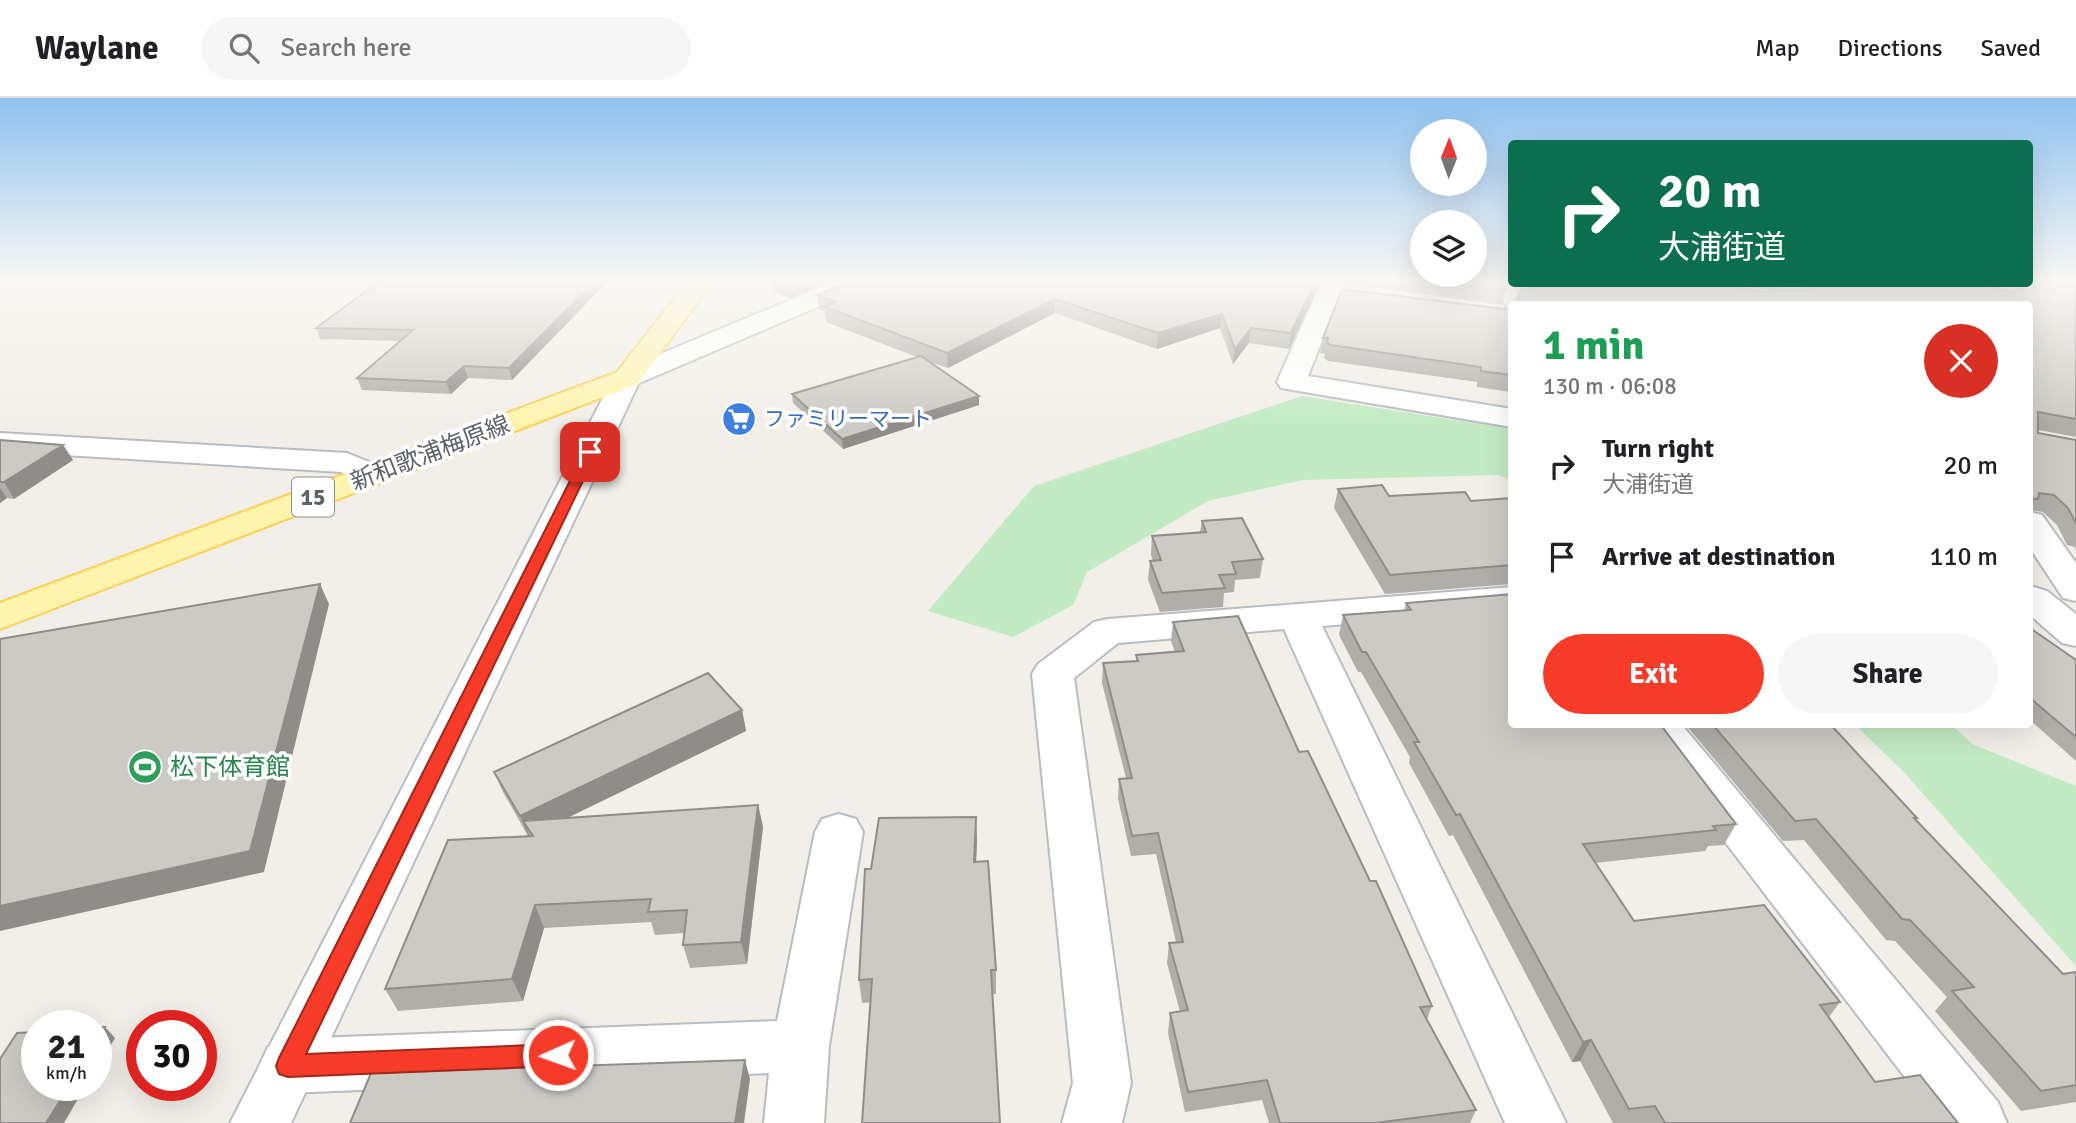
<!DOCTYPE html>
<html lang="en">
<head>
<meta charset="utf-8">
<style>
	body { margin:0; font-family:Signika,"Noto Sans JP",sans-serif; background:#f6f6f6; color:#202124; height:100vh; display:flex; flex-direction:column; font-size:26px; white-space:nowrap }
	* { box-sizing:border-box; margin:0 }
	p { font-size:23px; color:#757577 }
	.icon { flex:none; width:38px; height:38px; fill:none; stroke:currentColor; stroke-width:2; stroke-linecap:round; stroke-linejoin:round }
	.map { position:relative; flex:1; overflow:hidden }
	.sheet { position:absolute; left:1508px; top:203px; width:525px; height:427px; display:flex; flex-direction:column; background:#fff; border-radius:7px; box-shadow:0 7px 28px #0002 }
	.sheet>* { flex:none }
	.banner { position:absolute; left:1508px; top:42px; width:525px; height:147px; border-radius:7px; box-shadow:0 7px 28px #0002; background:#0b6e4f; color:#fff; overflow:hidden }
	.needle { width:46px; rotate:1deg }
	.controls { position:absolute; left:1410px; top:21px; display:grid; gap:14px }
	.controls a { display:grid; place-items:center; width:77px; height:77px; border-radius:50%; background:#fff; box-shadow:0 7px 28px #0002; font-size:35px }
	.speed { position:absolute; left:21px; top:912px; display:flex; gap:14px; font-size:35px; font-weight:700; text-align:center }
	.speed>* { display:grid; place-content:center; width:91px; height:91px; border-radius:50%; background:#fff; box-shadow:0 7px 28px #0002; line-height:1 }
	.speed small { font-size:18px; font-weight:400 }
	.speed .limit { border:10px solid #d22; background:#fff; color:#111 }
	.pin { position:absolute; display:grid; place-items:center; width:60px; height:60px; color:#fff; margin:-30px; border-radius:14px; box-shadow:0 4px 10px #0006 }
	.me { position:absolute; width:77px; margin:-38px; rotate:268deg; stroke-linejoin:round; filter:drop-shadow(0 0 5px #0008) }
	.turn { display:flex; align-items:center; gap:24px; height:147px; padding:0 35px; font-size:32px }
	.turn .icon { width:91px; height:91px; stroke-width:2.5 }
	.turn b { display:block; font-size:49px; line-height:60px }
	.round { display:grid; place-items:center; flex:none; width:74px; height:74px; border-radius:37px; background:#f6f6f6 }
	.overview { display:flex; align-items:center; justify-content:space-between; height:119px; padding:0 35px }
	h1 { font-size:42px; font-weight:700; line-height:52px; color:#1e9e55 }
	.cta { display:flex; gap:14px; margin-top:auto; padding:14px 35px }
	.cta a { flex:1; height:80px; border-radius:42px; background:#f63c28; color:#fff; font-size:28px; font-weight:700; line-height:80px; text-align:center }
	.cta a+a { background:#f6f6f6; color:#202124 }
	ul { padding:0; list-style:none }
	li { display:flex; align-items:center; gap:21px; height:91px; padding:0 35px }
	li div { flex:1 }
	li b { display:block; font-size:26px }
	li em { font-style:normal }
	header { display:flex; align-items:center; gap:42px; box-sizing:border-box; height:98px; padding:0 35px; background:#fff; border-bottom:2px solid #e0e0e0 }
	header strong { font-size:33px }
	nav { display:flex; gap:38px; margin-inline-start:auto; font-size:24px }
	.search { width:490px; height:63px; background:#f6f6f6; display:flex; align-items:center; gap:18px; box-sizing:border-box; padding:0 24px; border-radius:38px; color:#757577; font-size:26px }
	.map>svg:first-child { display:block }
</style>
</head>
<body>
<header>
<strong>Waylane</strong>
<div class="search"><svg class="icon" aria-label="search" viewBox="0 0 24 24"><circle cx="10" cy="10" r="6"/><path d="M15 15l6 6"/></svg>Search here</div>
<nav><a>Map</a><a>Directions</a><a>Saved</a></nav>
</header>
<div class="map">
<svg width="2076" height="1025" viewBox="0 0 2076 1025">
	<rect width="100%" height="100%" fill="#f1efe7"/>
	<!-- green -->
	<g fill="#c2eac3">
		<polygon points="1302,298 1512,331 1512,383 1499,377 1303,382 1208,403 1087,474 1073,507 1013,539 928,513 1034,388"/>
		<polygon points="1855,627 1952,627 1972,646 2076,688 2076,868 1902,672"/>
	</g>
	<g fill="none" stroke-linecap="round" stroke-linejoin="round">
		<!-- street casing -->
		<g stroke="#b9bcc1" stroke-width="4">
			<g id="street">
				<polygon points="838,182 872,182 869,187 637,286 627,289 617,286 613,280 617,274"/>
				<polygon points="1322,182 1346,182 1308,278 1512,311 1512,329 1281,290 1277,284"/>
				<polygon points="1487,182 1512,182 1531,206 1512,206 1512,212 1509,211"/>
				<polygon points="1932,186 2017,186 2018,198 2014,203 2005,206 1935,191"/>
				<polygon points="0,335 347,355 384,370 388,377 384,384 372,387 341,374 0,353"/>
				<polygon points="2030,414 2042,417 2076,465 2076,503 2063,500 2030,450"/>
				<polygon points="1512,489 1512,513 1322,528 1566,1025 1505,1025 1284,531 1118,545 1074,580 1131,985 1122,1025 1062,1025 1073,985 1032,576 1038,566 1094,524 1108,521"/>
				<polygon points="2034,489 2047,493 2076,516 2076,548 2062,545 2030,517 2030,490"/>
				<polygon points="1635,626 1681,626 1998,1004 2007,1025 1940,1025"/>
				<polygon points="839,716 856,721 863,734 829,948 824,1025 764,1025 769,975 288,995 268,987 259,968 268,949 288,941 777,923 815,734 822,721"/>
			</g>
		</g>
		<!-- secondary casing -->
		<g stroke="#babdc3" stroke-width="4">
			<polygon id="secondary" points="627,271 637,274 641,280 291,1025 230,1025 613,280 617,274"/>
		</g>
		<!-- primary casing -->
		<g stroke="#fcd055" stroke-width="4">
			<polygon id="primary" points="689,182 714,182 637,286 0,531 0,505 617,274"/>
		</g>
		<!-- street -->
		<use href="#street" fill="#fff" fill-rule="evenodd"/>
		<!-- secondary -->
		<use href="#secondary" fill="#fff" fill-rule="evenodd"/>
		<!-- primary -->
		<use href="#primary" fill="#fff4ae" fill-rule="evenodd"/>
	</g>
	<!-- wall -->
	<g fill="#afaea9">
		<polygon points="381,182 609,182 512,282 468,280 451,296 362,292 357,280 400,243 320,241 316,230"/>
		<polygon points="775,182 832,182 789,200 775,194 773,186"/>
		<polygon points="1321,182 1289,251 1249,245 1233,266 1220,230 1157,251 1055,215 948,270 930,264 979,307 843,351 793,305 792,296 917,259 826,224 825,214 819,211 817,197"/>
		<polygon points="1347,182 1499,182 1506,192 1502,207 1348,186"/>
		<polygon points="2076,182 2076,339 2038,332 2038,335 2076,342 2076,453 2075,449 2067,447 2057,427 2043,414 2031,412 2030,414 2030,206 1515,206 1519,194 1523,193 1517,186 1720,186 1760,194 1774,193 1737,186 1972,186 2012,194 2019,192 2018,186"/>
		<polygon points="1512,212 1512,297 1512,294 1477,289 1477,284 1328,263 1324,260 1325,256 1320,255 1323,240"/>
		<polygon points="0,342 63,347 73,362 14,401 7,400 0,405"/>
		<polygon points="1338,391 1389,398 1471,403 1512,400 1512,486 1385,496 1334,410"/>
		<polygon points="1202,423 1263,461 1260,480 1235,482 1234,494 1224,495 1223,509 1160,514 1148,482 1150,463 1153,463 1151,457 1152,438 1200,434"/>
		<polygon points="1406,505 1736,726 1724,747 1708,748 1705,753 1595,765 1634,823 1840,904 1829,919 1875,984 1958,1025 1613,1025 1580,963 1572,964 1453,737 1449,738 1409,665 1410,659 1361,574 1358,574 1339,537 1343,517 1404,513"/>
		<polygon points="1173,524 1299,654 1370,783 1432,908 1427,921 1476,1012 1470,1025 1269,1025 1262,1002 1185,1014 1168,935 1170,915 1180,914 1167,865 1169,845 1176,844 1156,756 1131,758 1118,701 1119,681 1126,680 1102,585 1103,565 1136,563 1136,557 1175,554 1171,543"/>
		<polygon points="2030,530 2076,562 2076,663 2030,622"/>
		<polygon points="742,612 746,633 567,720 758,707 763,729 747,866 690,870 683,847 684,835 655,837 651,824 544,830 523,903 398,913 385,891 528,738 503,694 494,674"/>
		<polygon points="1685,626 1830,626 1917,720 1916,722 2063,876 2076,874 2076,1004 2021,1013 1935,913 1947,899 1895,843 1886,842 1804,742 1783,743"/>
		<polygon points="976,719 977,743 976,764 996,872 996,896 862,905 859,882 871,771"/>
	</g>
	<!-- shaded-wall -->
	<g fill="#8f8d89">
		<polygon points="596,182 609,182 512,282 509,270"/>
		<polygon points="811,182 832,182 789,200 788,191"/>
		<polygon points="1316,182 1321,182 1289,251 1291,235"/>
		<polygon points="1055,201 1055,215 948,270 947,255"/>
		<polygon points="1222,216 1220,230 1157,251 1158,235"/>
		<polygon points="1251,230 1249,245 1233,266 1235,251"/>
		<polygon points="464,268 468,280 451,296 446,284"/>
		<polygon points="979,298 979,307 843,351 842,341"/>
		<polygon points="63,347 73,362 14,401 4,384"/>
		<polygon points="0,390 7,400 0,405"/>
		<polygon points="320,486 329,506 264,774 0,833 0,808"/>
		<polygon points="742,612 746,633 532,737 523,723 530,738 529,739 520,718"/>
		<polygon points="758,707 763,729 747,866 741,844"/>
		<polygon points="976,719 977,743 975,788 974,764"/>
		<polygon points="535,807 544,830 523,903 512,881"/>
		<polygon points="105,929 115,940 96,971 96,944"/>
		<polygon points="1591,942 1580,963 1572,964 1583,944"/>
		<polygon points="745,962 750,981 744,1025 735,1025"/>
		<polygon points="70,987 86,987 64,1025 46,1025"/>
	</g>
	<!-- building -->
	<g fill="#cccac4" stroke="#8f8d89" stroke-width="2">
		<polygon points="381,182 596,182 509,270 464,268 446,284 357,280 413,232 316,230"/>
		<polygon points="775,182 811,182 788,191 773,186"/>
		<polygon points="853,182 1316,182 1291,235 1251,230 1235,251 1222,216 1158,235 1055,201 947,255 825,209 836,204 817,197"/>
		<polygon points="1433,182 1499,182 1506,192"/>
		<polygon points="2030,182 2076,182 2076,321 2038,314 2038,335 2076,342 2076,425 2068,410 2054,397 2039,395 2038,401 2030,400 2030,206 1518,206 1519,194 1538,192 1533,186 1720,186 1760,194 1810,192 1805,186 1972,186 2012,194 2023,191 2027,186 2030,186"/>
		<polygon points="1342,191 1512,212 1512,277 1481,273 1481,269 1331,247 1327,245 1328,240 1323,240"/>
		<polygon points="921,258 979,298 842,341 792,296"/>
		<polygon points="0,342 63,347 4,384 0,384"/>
		<polygon points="1382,387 1389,398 1465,394 1471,403 1512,400 1512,467 1390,477 1338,391"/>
		<polygon points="1242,420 1263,461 1232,464 1236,476 1219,477 1225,490 1162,495 1150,463 1161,462 1152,438 1206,434 1202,423"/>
		<polygon points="320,486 250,753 0,808 0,541"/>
		<polygon points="1512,496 1512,626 1660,626 1736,726 1713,728 1716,732 1583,746 1634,823 1764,807 1840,904 1820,907 1875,984 1920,977 1958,1025 1665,1025 1655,1008 1629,1011 1591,942 1583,944 1460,716 1456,717 1414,644 1419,644 1366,554 1362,554 1343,517 1411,512 1406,505"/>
		<polygon points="1238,518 1299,654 1308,653 1370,783 1376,783 1432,908 1420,909 1476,1012 1375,1025 1280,1025 1267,982 1188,994 1170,915 1188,912 1169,845 1183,844 1158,735 1132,738 1119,681 1132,680 1103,565 1138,563 1136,557 1184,553 1173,524"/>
		<polygon points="2030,530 2076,562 2076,639 2030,600"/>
		<polygon points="708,575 742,612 520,718 494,674"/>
		<polygon points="1712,626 1830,626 1917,720 1914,720 2063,876 2076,874 2076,987 2041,993 1952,893 1974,889 1910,822 1902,821 1816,721 1795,723"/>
		<polygon points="758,707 741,844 683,847 687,812 648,814 651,801 535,807 512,881 385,891 448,742 533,738 523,723"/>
		<polygon points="976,719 974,764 988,763 996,872 991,872 1000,1025 862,1025 872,881 859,882 865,771 871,771 879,720"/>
		<polygon points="96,929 105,929 96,944"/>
		<polygon points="37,934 37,987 70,987 46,1025 0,1025 0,961 17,935"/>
		<polygon points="745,962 735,1025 350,1025 371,975"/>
	</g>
	<!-- sky -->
	<linearGradient id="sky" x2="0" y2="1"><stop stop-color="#8fc2f1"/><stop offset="0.56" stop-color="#f9f8f4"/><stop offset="1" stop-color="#f9f8f4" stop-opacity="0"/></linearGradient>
	<rect width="2076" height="326" fill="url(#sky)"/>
	<!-- route -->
	<polygon fill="#f63c28" stroke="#a0271a" stroke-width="2" points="586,351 597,354 306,956 558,946 566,950 569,957 566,965 558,968 288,979 279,976 276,968 279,960"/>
	<!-- icons -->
	<defs>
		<g id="supermarket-disc" transform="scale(1.75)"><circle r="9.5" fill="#3f7fe0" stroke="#fff"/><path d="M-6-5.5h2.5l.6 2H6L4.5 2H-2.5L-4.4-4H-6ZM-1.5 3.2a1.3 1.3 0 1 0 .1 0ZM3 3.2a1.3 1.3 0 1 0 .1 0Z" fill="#fff"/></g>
		<g id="stadium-disc" transform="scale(1.75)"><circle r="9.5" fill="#2e9e5b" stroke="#fff"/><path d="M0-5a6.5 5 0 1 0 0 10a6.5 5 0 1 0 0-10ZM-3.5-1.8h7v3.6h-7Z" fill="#fff"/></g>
	</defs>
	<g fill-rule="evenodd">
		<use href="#supermarket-disc" x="739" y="321"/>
		<use href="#stadium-disc" x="145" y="669"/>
	</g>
	<g text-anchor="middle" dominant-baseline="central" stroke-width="7" stroke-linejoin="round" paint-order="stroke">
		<!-- far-shop labels -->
		<g font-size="21" fill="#366cbe" stroke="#fff" text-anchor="start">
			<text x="764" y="321">ファミリーマート</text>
		</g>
		<!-- shield labels -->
		<rect fill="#fff" stroke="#8e9195" stroke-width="2" x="292" y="379.5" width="42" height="39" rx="5"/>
		<g font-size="23" font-weight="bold" fill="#5e6268">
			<text x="313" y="399">15</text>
		</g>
		<!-- street labels -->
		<g font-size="24" fill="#5e6268" stroke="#fff">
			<text transform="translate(430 355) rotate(-21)">新和歌浦梅原線</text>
		</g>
		<!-- leisure labels -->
		<g font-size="24" fill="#27864d" stroke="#fff" text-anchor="start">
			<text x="170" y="669">松下体育館</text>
		</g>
	</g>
</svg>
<div class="controls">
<a><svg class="needle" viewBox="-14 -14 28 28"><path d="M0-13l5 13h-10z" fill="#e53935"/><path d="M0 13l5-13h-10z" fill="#757577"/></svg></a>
<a><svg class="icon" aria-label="layers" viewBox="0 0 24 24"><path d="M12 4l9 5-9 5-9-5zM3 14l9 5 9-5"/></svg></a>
</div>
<div class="speed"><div>21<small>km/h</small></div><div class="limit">30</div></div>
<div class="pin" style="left:590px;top:354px;background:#d93025"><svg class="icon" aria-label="arrive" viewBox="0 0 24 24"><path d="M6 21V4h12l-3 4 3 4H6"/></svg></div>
<svg class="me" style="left:558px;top:957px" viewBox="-20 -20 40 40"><circle r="17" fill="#f63c28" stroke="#fff" stroke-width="3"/><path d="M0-11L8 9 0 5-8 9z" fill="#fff"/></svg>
<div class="banner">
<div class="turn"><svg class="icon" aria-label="right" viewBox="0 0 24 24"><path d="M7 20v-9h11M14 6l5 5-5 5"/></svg><div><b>20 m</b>大浦街道</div></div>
</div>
<section class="sheet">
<div class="overview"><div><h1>1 min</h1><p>130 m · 06:08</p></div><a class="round" style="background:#d93025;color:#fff"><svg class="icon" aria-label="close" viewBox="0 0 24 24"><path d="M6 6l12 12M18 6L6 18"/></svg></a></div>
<ul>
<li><svg class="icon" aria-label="right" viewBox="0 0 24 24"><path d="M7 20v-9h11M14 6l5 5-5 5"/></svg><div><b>Turn right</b><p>大浦街道</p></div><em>20 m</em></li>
<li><svg class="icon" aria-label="arrive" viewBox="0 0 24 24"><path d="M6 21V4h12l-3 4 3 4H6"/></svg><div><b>Arrive at destination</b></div><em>110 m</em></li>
</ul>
<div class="cta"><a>Exit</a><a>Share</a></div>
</section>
</div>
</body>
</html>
